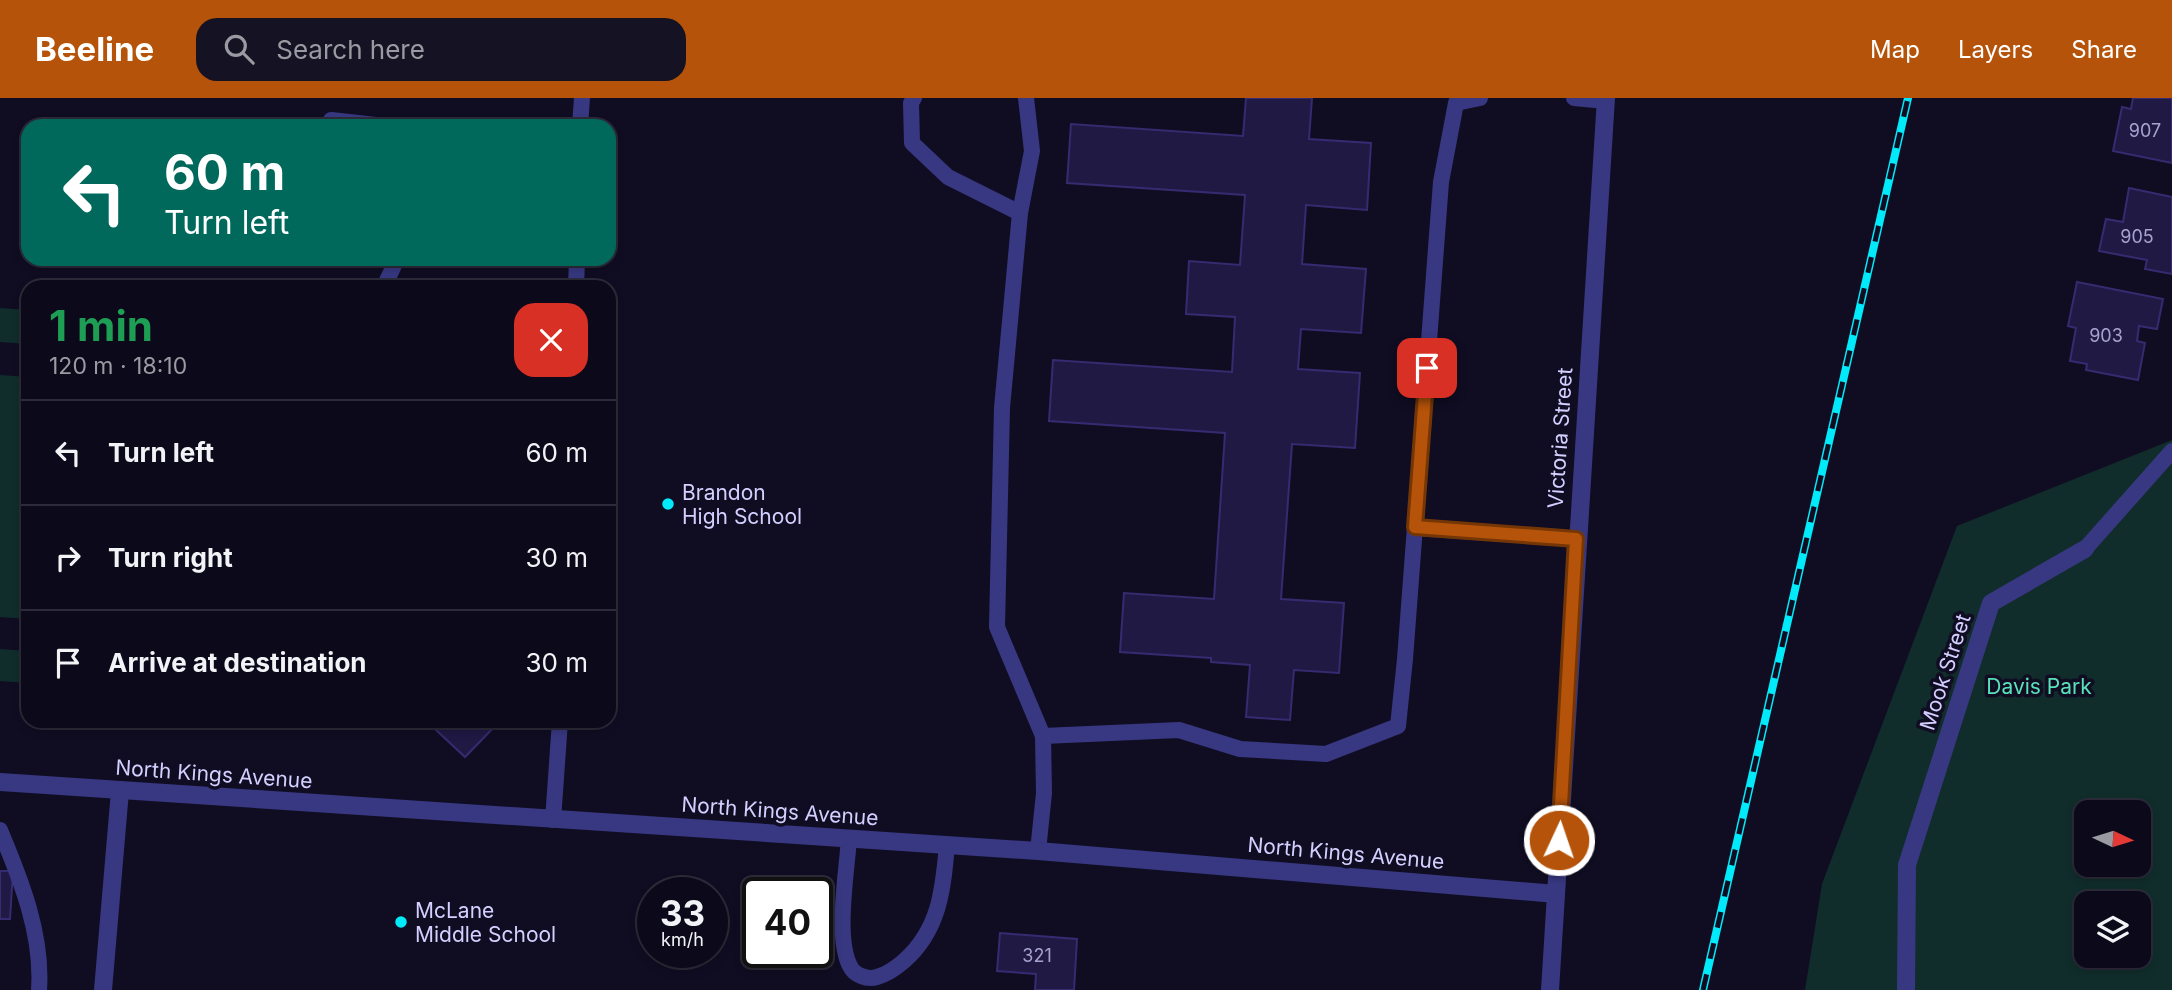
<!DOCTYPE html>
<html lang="en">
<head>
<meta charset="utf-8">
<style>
	body { margin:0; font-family:Inter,sans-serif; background:#151323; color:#f1f3f6; height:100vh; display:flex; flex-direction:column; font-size:26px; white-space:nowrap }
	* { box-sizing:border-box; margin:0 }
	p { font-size:23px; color:#9a9aa2 }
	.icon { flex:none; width:38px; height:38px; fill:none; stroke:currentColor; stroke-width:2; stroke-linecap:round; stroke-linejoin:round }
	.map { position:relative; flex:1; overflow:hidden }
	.details { position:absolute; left:21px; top:182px; width:595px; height:448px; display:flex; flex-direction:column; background:#0c0a1a; border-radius:21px; box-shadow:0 4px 10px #0003,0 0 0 2px #2c2b39 }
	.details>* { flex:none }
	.banner { position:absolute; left:21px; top:21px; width:595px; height:147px; border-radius:21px; box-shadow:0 4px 10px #0003,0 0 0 2px #2c2b39; background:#00695c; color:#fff; overflow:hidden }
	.needle { width:46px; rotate:94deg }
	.fabs { position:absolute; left:2074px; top:702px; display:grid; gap:14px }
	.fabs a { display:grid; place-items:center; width:77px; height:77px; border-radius:14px; background:#0c0a1a; box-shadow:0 4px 10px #0003,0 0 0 2px #2c2b39; font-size:35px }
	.speed { position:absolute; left:637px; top:779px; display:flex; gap:14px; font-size:35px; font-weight:700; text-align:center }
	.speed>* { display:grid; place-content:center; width:91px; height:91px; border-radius:50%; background:#0c0a1a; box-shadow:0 4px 10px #0003,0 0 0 2px #2c2b39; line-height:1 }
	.speed small { font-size:18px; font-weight:400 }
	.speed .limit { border:4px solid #111; border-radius:10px; background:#fff; color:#111 }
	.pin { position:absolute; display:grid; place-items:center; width:60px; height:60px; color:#fff; margin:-30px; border-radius:14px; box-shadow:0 4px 10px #0006 }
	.me { position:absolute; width:77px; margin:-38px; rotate:3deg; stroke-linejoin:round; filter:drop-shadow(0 0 5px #0008) }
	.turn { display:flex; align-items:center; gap:24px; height:147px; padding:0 28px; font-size:32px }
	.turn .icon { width:91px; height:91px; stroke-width:2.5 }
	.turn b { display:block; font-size:49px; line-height:60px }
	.round { display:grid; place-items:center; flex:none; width:74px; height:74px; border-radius:21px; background:#151323 }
	.headline { display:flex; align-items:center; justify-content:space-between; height:119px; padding:0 28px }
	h1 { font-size:42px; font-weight:700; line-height:52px; color:#1e9e55 }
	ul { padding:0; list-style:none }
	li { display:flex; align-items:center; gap:21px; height:105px; padding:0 28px; border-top:2px solid #2c2b39 }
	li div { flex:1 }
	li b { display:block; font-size:26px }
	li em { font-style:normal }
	header { display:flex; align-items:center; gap:42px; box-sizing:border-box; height:98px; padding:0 35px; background:#b45309; color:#fff }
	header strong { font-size:33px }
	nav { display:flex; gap:38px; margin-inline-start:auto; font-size:24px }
	.search { width:490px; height:63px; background:#151323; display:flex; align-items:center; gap:18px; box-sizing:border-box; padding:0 24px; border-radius:21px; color:#9a9aa2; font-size:26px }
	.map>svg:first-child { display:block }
</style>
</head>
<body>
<header>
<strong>Beeline</strong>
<div class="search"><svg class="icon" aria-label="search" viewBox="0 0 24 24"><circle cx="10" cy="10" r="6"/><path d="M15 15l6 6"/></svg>Search here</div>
<nav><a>Map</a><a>Layers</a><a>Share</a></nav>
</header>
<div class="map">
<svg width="2172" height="892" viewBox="0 0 2172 892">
	<rect width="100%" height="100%" fill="#100d23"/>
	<!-- green -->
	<g fill="#102d2b" fill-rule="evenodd">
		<polygon points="0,210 28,212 28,246 0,244"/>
		<polygon points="0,277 28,279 28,521 0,519"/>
		<path d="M2172,342V892H1805L1822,786L1957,428ZM2086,714H2138V766H2086ZM2086,805H2138V858H2086Z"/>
		<polygon points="0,551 28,553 28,585 0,583"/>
	</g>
	<!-- building -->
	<g fill="#201944" stroke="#362b70" stroke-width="2">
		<polygon points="1246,0 1312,0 1309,41 1371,45 1367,112 1306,107 1302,166 1366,171 1361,235 1301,231 1298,271 1360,275 1355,350 1292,346 1281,501 1344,505 1339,575 1294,572 1290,622 1246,619 1250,567 1211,564 1211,560 1120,554 1124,495 1214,501 1225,335 1049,323 1053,262 1232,274 1235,219 1186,216 1189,163 1240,167 1245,97 1067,85 1071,26 1243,38"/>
		<polygon points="2133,0 2172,0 2172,65 2113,53 2122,9 2131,11"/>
		<polygon points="2129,90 2172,99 2172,176 2145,171 2147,162 2099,153 2106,121 2123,124"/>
		<polygon points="2077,184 2163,201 2157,231 2139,228 2137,243 2145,245 2138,282 2086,272 2087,266 2070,263 2076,230 2068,228"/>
		<polygon points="445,623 500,623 465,659 436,632"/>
		<polygon points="0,773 13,773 10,821 0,821"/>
		<polygon points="1000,835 1077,841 1074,892 1035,892 1036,876 997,873"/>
	</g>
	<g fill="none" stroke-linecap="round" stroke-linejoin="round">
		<!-- service -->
		<g stroke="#383882" stroke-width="16">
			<polyline points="914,0 911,5 912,45 948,79 1020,115"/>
			<polyline points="1026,0 1032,53 1020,115 1002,310 997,529 1043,638"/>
			<polyline points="1574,0 1606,3"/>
			<polyline points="331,22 385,28"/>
			<polyline points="580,28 582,0"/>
			<polyline points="384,189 397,161"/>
			<polyline points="576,189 577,161"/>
			<polyline points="1415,430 1576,441"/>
			<polyline points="2085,451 2172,353"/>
			<polyline points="553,722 560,623"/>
			<path d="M0,732C21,782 43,837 39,892"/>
			<path d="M849,740C847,773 835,840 850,868C854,877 867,882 877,879C888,876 896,870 904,863C940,831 943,791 947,747"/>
			<polyline points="1038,753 1044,695 1043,638 1179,632 1240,651 1326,656 1398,628 1405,561 1441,84 1456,5 1480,0"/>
		</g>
		<!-- minor -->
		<g stroke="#383882" stroke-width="18">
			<polyline points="103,892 120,693"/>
			<polyline points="1906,892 1907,767 1991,505 2085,451"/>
		</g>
		<!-- tertiary -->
		<g stroke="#383882" stroke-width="18">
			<polyline points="0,684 1038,753 1556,796"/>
			<polyline points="1550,892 1606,0"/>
		</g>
		<!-- rail casing -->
		<g stroke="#00eafa" stroke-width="8">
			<polyline id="rail" points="1703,892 1908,0"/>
		</g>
		<!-- rail -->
		<use href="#rail" stroke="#100d23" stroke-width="5" stroke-dasharray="16" stroke-linecap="butt"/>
	</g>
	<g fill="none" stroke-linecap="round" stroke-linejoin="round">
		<!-- route casing -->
		<g stroke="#753606" stroke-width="18">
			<polyline id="route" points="1427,270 1415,429 1576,441 1559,742"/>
		</g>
		<!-- route -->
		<use href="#route" stroke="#b45309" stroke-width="12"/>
	</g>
	<!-- markers -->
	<g fill="#00eafa" stroke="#100d23" stroke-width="2.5">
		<circle cx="668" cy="406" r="7"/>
		<circle cx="401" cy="824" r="7"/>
	</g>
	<g text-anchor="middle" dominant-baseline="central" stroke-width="7" stroke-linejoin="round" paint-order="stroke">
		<!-- number labels -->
		<g font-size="18" fill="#a6a2d0">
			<text x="2145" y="32">907</text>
			<text x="2137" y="138">905</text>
			<text x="2106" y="237">903</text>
			<text x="1037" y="857">321</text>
		</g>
		<!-- street labels -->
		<g font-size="21" fill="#d3cfff" stroke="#100d23">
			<text transform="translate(1560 340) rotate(-86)">Victoria Street</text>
			<text transform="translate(1945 574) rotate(-72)">Mook Street</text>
			<text transform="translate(214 676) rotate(4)">North Kings Avenue</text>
			<text transform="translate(780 713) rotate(4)">North Kings Avenue</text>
			<text transform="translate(1346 755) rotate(5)">North Kings Avenue</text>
		</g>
		<!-- poi labels -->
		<g font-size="21" fill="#d3cfff" stroke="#100d23" text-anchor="start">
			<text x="682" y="394">Brandon<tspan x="682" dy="24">High School</tspan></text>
			<text x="415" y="812">McLane<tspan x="415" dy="24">Middle School</tspan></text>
		</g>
		<!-- park labels -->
		<g font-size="21" fill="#59e1ba" stroke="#100d23">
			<text x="2039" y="588">Davis Park</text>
		</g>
	</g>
</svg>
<div class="fabs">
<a><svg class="needle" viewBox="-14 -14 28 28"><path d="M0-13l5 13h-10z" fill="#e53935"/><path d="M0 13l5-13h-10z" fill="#9a9aa2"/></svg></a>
<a><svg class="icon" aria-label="layers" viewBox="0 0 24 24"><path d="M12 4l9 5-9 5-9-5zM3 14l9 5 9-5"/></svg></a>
</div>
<div class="speed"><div>33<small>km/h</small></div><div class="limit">40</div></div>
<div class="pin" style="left:1427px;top:270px;background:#d93025"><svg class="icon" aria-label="arrive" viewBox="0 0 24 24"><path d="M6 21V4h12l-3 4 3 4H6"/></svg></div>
<svg class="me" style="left:1559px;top:742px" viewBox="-20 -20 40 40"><circle r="17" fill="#b45309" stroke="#fff" stroke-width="3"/><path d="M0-11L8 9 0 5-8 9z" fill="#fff"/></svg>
<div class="banner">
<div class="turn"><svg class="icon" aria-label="left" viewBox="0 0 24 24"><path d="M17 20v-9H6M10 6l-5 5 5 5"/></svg><div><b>60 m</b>Turn left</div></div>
</div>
<section class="details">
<div class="headline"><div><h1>1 min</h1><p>120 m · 18:10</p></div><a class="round" style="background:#d93025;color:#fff"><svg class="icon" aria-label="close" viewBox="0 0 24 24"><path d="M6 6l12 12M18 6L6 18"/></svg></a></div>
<ul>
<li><svg class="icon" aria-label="left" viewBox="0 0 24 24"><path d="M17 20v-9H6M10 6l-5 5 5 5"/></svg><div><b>Turn left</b></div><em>60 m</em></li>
<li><svg class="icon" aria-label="right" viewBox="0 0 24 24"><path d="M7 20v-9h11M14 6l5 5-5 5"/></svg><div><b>Turn right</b></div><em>30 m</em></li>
<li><svg class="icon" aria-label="arrive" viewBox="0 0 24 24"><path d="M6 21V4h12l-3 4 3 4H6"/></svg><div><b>Arrive at destination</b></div><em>30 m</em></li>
</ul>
</section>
</div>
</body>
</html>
